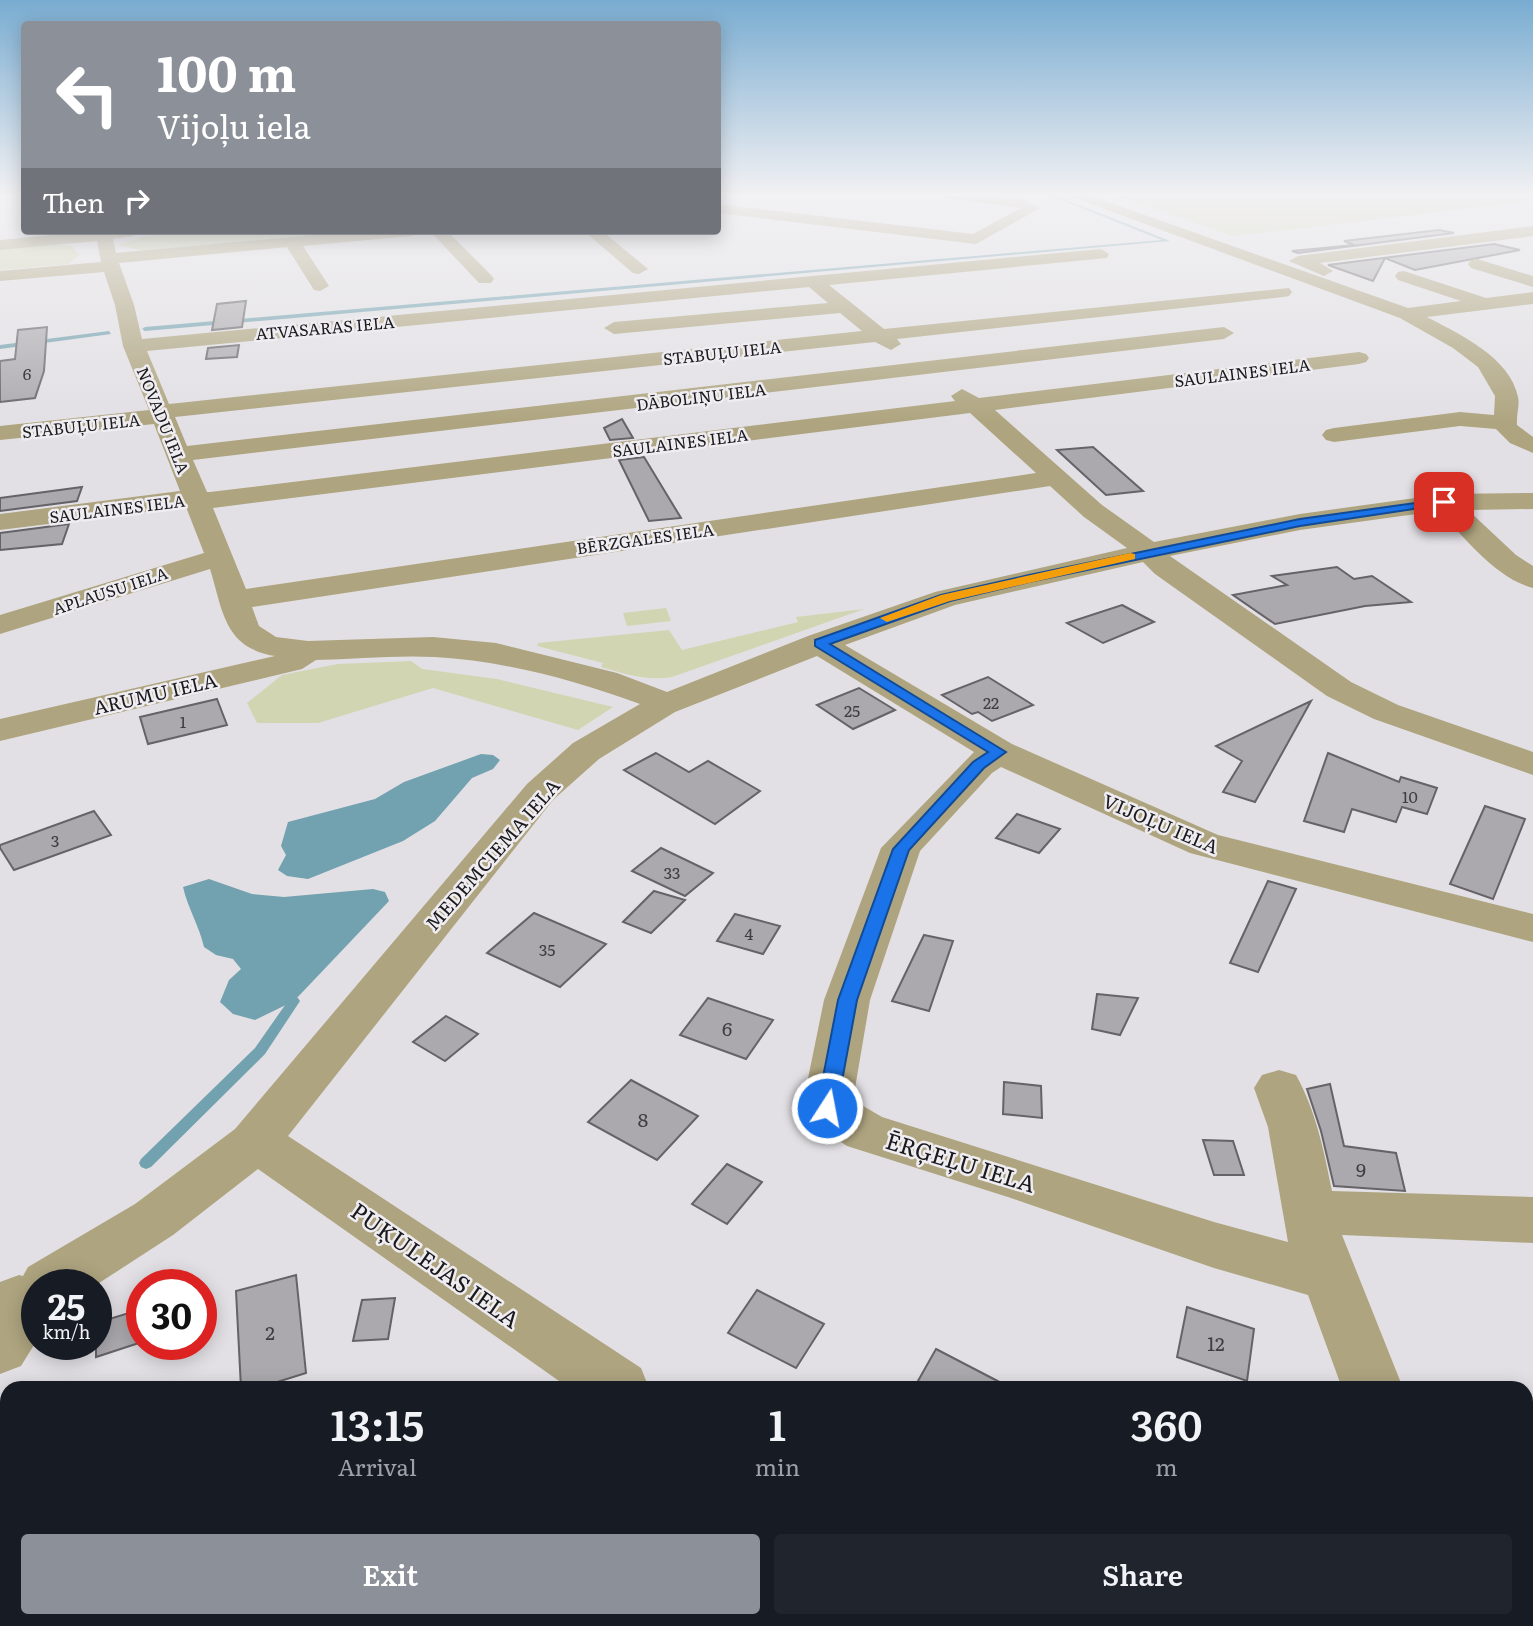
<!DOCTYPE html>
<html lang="en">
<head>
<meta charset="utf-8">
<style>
	body { margin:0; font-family:Literata,serif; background:#20242c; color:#f1f3f6; height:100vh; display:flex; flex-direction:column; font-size:26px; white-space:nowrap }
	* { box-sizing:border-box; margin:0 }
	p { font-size:23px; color:#9ea1a6 }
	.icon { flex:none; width:38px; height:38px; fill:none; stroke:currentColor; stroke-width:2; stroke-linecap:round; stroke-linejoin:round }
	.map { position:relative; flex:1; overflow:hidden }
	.drawer { position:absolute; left:0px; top:1381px; width:1533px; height:247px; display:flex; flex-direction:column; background:#171b24; border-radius:21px 21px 0 0; box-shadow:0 4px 18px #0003 }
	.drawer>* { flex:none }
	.guide { position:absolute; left:21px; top:21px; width:700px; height:214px; border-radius:7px; box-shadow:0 4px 18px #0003; background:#8c9099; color:#fff; overflow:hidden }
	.speed { position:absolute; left:21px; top:1269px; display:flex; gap:14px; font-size:35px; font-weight:700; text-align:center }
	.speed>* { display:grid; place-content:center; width:91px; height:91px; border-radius:50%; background:#171b24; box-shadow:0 4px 18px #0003; line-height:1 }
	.speed small { font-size:18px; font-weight:400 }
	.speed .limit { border:10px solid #d22; background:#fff; color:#111 }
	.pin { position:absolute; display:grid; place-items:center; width:60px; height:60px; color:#fff; margin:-30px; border-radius:14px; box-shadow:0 4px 10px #0006 }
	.me { position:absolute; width:77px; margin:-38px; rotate:11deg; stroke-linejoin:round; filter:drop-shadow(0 0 5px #0008) }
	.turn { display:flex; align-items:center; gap:24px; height:147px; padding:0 21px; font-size:32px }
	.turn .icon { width:91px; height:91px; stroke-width:2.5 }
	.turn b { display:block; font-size:49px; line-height:60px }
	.then { display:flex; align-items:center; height:66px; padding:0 21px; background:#0003; gap:14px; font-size:26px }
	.eta { display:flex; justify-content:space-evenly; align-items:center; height:119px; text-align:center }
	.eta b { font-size:42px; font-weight:600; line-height:49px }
	.action { display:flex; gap:14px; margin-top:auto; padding:14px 21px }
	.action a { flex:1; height:80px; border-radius:7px; background:#8c9099; color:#fff; font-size:28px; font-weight:600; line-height:80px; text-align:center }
	.action a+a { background:#20242c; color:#f1f3f6 }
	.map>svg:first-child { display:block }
</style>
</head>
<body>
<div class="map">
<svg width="1533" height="1626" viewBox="0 0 1533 1626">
	<rect width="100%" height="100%" fill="#e2e0e4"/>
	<!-- green -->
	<g fill="#d1d5b2">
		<polygon points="1114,195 1533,195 1533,201 1233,236"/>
		<polygon points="181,231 362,231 143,251 118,245 143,237"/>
		<polygon points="38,244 70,245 80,255 68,264 0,270 0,249"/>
		<polygon points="666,608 671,621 627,626 623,613"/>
		<path d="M864,609L672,677C646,681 625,674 601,667L603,663L537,646L538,643L669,630L682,650L798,622L796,617Z"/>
		<polygon points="411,661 422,669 497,679 613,707 578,730 433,688 318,723 257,723 247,703 282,675 338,664"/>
	</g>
	<!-- water -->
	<g fill="#72a1af">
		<polygon points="481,754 493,755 500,760 493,769 472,778 435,821 403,841 308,879 287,876 278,870 286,855 281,846 288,822 375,799 404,782"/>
		<path d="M209,879L252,894L284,897L373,889L385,892L389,901L294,1001L255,1020L233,1014L220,1002L229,980L241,969L233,959L216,955L204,947C199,925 188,909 183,887Z"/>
	</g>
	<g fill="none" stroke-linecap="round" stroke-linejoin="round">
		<!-- stream -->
		<g fill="#72a1af" fill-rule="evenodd">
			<polygon points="1048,195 1054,195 1170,241 145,331 142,329 145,327 1162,240"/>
			<polygon points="109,331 111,334 0,349 0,345"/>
			<polygon points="294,997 298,998 300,1001 265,1054 151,1167 146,1169 141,1167 139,1163 141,1159 255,1048 290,998"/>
		</g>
	</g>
	<!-- building -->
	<g fill="#aba9ad" stroke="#656367" stroke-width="2">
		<polygon points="1439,230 1454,233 1298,253 1292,251 1354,245 1344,241"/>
		<polygon points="1494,244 1520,250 1415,270 1385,258 1373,281 1328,265"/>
		<polygon points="246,301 242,327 212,330 217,304"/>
		<polygon points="47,327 44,371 35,398 0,402 0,361 15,359 18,330"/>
		<polygon points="239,345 237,357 206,359 208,348"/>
		<polygon points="622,419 633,438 610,440 604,428"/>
		<polygon points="1093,447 1143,491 1106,495 1057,450"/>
		<polygon points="644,457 681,518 649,521 619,460"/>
		<polygon points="82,487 77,501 0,511 0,498"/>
		<polygon points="69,524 62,544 0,550 0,533"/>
		<polygon points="1337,567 1354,579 1372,576 1411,602 1365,606 1275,624 1233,595 1287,585 1272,576"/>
		<polygon points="1122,605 1154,622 1103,643 1067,623"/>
		<polygon points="988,677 1033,705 992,721 978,712 972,714 942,695"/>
		<polygon points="859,688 895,710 853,729 817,705"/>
		<polygon points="217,699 227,725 148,744 140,717"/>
		<polygon points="1311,701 1255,802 1223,792 1242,761 1216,746"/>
		<polygon points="656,753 689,772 708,761 760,791 715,824 624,770"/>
		<polygon points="1328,753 1399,782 1401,777 1437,788 1427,814 1402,807 1396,822 1352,809 1344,832 1304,821"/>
		<polygon points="1485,806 1525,819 1493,899 1450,884"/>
		<polygon points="94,811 111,835 14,870 0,848 0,845"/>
		<polygon points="1017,814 1060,829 1039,853 996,838"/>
		<polygon points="661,848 713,873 685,896 632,871"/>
		<polygon points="1268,881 1296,889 1258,972 1230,963"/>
		<polygon points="654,891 685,900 651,933 623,922"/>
		<polygon points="534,913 606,944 560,987 487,953"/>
		<polygon points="735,914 780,926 763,954 717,941"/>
		<polygon points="924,935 953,941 929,1011 892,1001"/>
		<polygon points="1097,994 1138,998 1120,1035 1092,1029"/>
		<polygon points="708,998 773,1020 746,1059 680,1035"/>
		<polygon points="446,1016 478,1034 445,1061 413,1042"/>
		<polygon points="631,1080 698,1116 657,1160 588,1122"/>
		<polygon points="1004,1082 1041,1086 1042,1118 1003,1114"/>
		<polygon points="1330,1084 1344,1146 1396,1153 1405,1191 1334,1186 1321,1131 1307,1089"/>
		<polygon points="1203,1140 1233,1141 1244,1175 1214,1175"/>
		<polygon points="727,1164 762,1182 727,1224 692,1204"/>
		<polygon points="296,1275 306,1373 258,1388 241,1388 236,1291"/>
		<polygon points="757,1290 824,1324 796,1368 728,1333"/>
		<polygon points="395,1298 388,1339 353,1341 362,1300"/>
		<polygon points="1187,1307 1254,1329 1247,1381 1177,1357"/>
		<polygon points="142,1309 142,1342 96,1357 96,1323"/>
		<polygon points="936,1349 1011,1388 914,1388"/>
	</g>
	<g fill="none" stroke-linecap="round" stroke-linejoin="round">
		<!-- minor -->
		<g fill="#aea47f" fill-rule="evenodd">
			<polygon points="943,195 1024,200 1040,208 976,244 718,213 718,204 973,234 1021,208 950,199"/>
			<path d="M1067,195H1088L1408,308L1461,301L1398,280L1395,276L1398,272L1404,271L1486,298L1533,292V304L1427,317C1459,334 1510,357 1518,397C1520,406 1516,415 1517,425L1533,437V453L1510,443L1496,429L1460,426L1334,442L1326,440L1322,435L1326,430L1334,428L1460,412L1494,415L1495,396L1478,367L1453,348L1400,318Z"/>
			<polygon points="1533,226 1533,236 1320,263 1333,271 1324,276 1289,261 1298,256"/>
			<path d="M95,231H134L133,236L113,239L116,253L359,231H419L411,236L303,246L329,286L320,291L314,290L287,247L119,263L134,305L142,339L1101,249L1109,254L1107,258L829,285L884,329L1289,288L1292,292L1289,296L1283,297L897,339L901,344L891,350L875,342L175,417L187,446L1224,327L1234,333L1224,339L193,460L207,492H210L955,401L951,396L962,389L979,398L1359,352L1366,354L1369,358L1366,362L1359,364L995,410L1102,505L1154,542L1300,514L1444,494L1533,493V509L1468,510L1516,555L1533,566V588C1495,578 1465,537 1438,511L1300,530L1170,556L1351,682L1398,705L1533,752V775L1374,719L1327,696L1155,574L1143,562L955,605L845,645L1012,744L1218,835L1533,914V942L1190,853L1001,767L992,773L920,851L870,1000L853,1100L882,1117L1214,1222L1288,1242L1268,1127L1254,1088L1262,1075L1279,1070L1296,1075C1316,1111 1324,1151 1332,1191L1533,1197V1243L1342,1235L1403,1388H1342L1308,1295L1214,1268L1011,1198L847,1146L809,1121L802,1108L824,1000L881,848L974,752L817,656L675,712L599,759L553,800L288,1136L641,1368L649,1388H569L258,1169L173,1235L96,1285L37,1284V1340L21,1366L0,1374V1282L19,1275L23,1276L28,1267L135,1204L235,1129L527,784L573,743L640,704C574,680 505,661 435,657C396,655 355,659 316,660L302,669L0,741V719L275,656C224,648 223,611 210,569L0,634V615L204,553L186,507L0,530V514L180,491L154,424L0,440V426L149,410L123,346L115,305L104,272L0,281V271L101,262L97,241L0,250V240ZM809,287L828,303L614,322L604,328L614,334L840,313L862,331L169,404L147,351ZM970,413L1036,473L246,589L213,508ZM1050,486L1084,517L1127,548L935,592L808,636L667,692L617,673L496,643L433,637L308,641L276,637L259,626L252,607Z"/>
			<polygon points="430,231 447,231 491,275 494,279 491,283 479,283"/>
			<polygon points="584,231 602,231 648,269 639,274 633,273"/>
			<polygon points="1477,259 1533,276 1533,287 1471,268 1468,264 1471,260"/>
			<polygon points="944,1620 1020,1620 1022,1626 947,1626"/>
			<polygon points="1406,1620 1476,1620 1475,1626 1405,1626"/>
		</g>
	</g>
	<!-- sky -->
	<linearGradient id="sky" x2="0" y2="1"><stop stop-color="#79acd1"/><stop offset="0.46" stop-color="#f2f1f3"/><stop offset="1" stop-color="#f2f1f3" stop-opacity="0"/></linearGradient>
	<rect width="1533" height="423" fill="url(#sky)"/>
	<!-- route -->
	<polygon fill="#1a73e8" stroke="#114b97" stroke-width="2" points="1444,499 1447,500 1447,504 1300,526 1029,582 950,601 830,644 1006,752 984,768 909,850 857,1000 837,1108 834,1113 820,1113 817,1108 838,1000 893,849 973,762 988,752 815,646 815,640 941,595 1029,575 1300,519"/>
	<!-- slow -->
	<polygon fill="#f59e0b" points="1130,553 1135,554 1135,559 950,601 887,622 880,618 941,595"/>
	<g text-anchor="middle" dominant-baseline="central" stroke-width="5" stroke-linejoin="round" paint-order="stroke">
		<!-- far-street labels -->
		<g font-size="16" fill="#1a191b" stroke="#efedf2">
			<text transform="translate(325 327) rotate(-5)">ATVASARAS IELA</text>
			<text transform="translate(722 352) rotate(-6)">STABUĻU IELA</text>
			<text transform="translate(1242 372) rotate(-7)">SAULAINES IELA</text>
			<text transform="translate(701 396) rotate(-7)">DĀBOLIŅU IELA</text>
			<text transform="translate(164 420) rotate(68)">NOVADU IELA</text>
			<text transform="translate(81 425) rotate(-6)">STABUĻU IELA</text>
			<text transform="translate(680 442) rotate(-7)">SAULAINES IELA</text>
			<text transform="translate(117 508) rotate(-7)">SAULAINES IELA</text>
			<text transform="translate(645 538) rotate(-8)">BĒRZGALES IELA</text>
			<text transform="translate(110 590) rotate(-18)">APLAUSU IELA</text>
		</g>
		<!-- number labels -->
		<g font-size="16" fill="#3e3d40">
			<text x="27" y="373">6</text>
			<text x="991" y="702">22</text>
			<text x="852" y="710">25</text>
			<text x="183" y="721">1</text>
			<text x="1410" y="796">10</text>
			<text x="55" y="840">3</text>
			<text x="672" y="872">33</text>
			<text x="749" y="933">4</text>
			<text x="547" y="949">35</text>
		</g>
		<!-- street labels -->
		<g font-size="19" fill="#1a191b" stroke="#efedf2">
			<text transform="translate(155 693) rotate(-13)">ARUMU IELA</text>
			<text transform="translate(1161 823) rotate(23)">VIJOĻU IELA</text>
			<text transform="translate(492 854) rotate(-49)">MEDEMCIEMA IELA</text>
		</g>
		<!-- near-number labels -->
		<g font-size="19" fill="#3e3d40">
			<text x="727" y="1028">6</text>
			<text x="643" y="1119">8</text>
			<text x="1361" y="1169">9</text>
			<text x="270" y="1332">2</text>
			<text x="1216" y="1343">12</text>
		</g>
		<!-- near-street labels -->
		<g font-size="23" fill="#1a191b" stroke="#efedf2">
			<text transform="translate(961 1161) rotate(17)">ĒRĢEĻU IELA</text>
			<text transform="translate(436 1264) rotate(35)">PUĶULEJAS IELA</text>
		</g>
	</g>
</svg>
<div class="speed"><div>25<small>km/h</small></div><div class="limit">30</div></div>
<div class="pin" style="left:1444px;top:502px;background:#d93025"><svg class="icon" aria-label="arrive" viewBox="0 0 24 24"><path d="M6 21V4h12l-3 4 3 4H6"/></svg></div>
<svg class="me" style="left:827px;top:1108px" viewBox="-20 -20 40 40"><circle r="17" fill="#1a73e8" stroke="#fff" stroke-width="3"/><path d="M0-11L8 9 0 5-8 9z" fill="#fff"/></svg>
<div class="guide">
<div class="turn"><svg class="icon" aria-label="left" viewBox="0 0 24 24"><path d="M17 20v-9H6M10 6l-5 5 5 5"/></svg><div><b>100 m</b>Vijoļu iela</div></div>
<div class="then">Then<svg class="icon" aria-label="right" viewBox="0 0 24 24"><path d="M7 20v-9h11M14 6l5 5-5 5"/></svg></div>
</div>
<section class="drawer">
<div class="eta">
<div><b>13:15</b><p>Arrival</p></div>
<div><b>1</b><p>min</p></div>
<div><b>360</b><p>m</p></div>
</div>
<div class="action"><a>Exit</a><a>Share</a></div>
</section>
</div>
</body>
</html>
